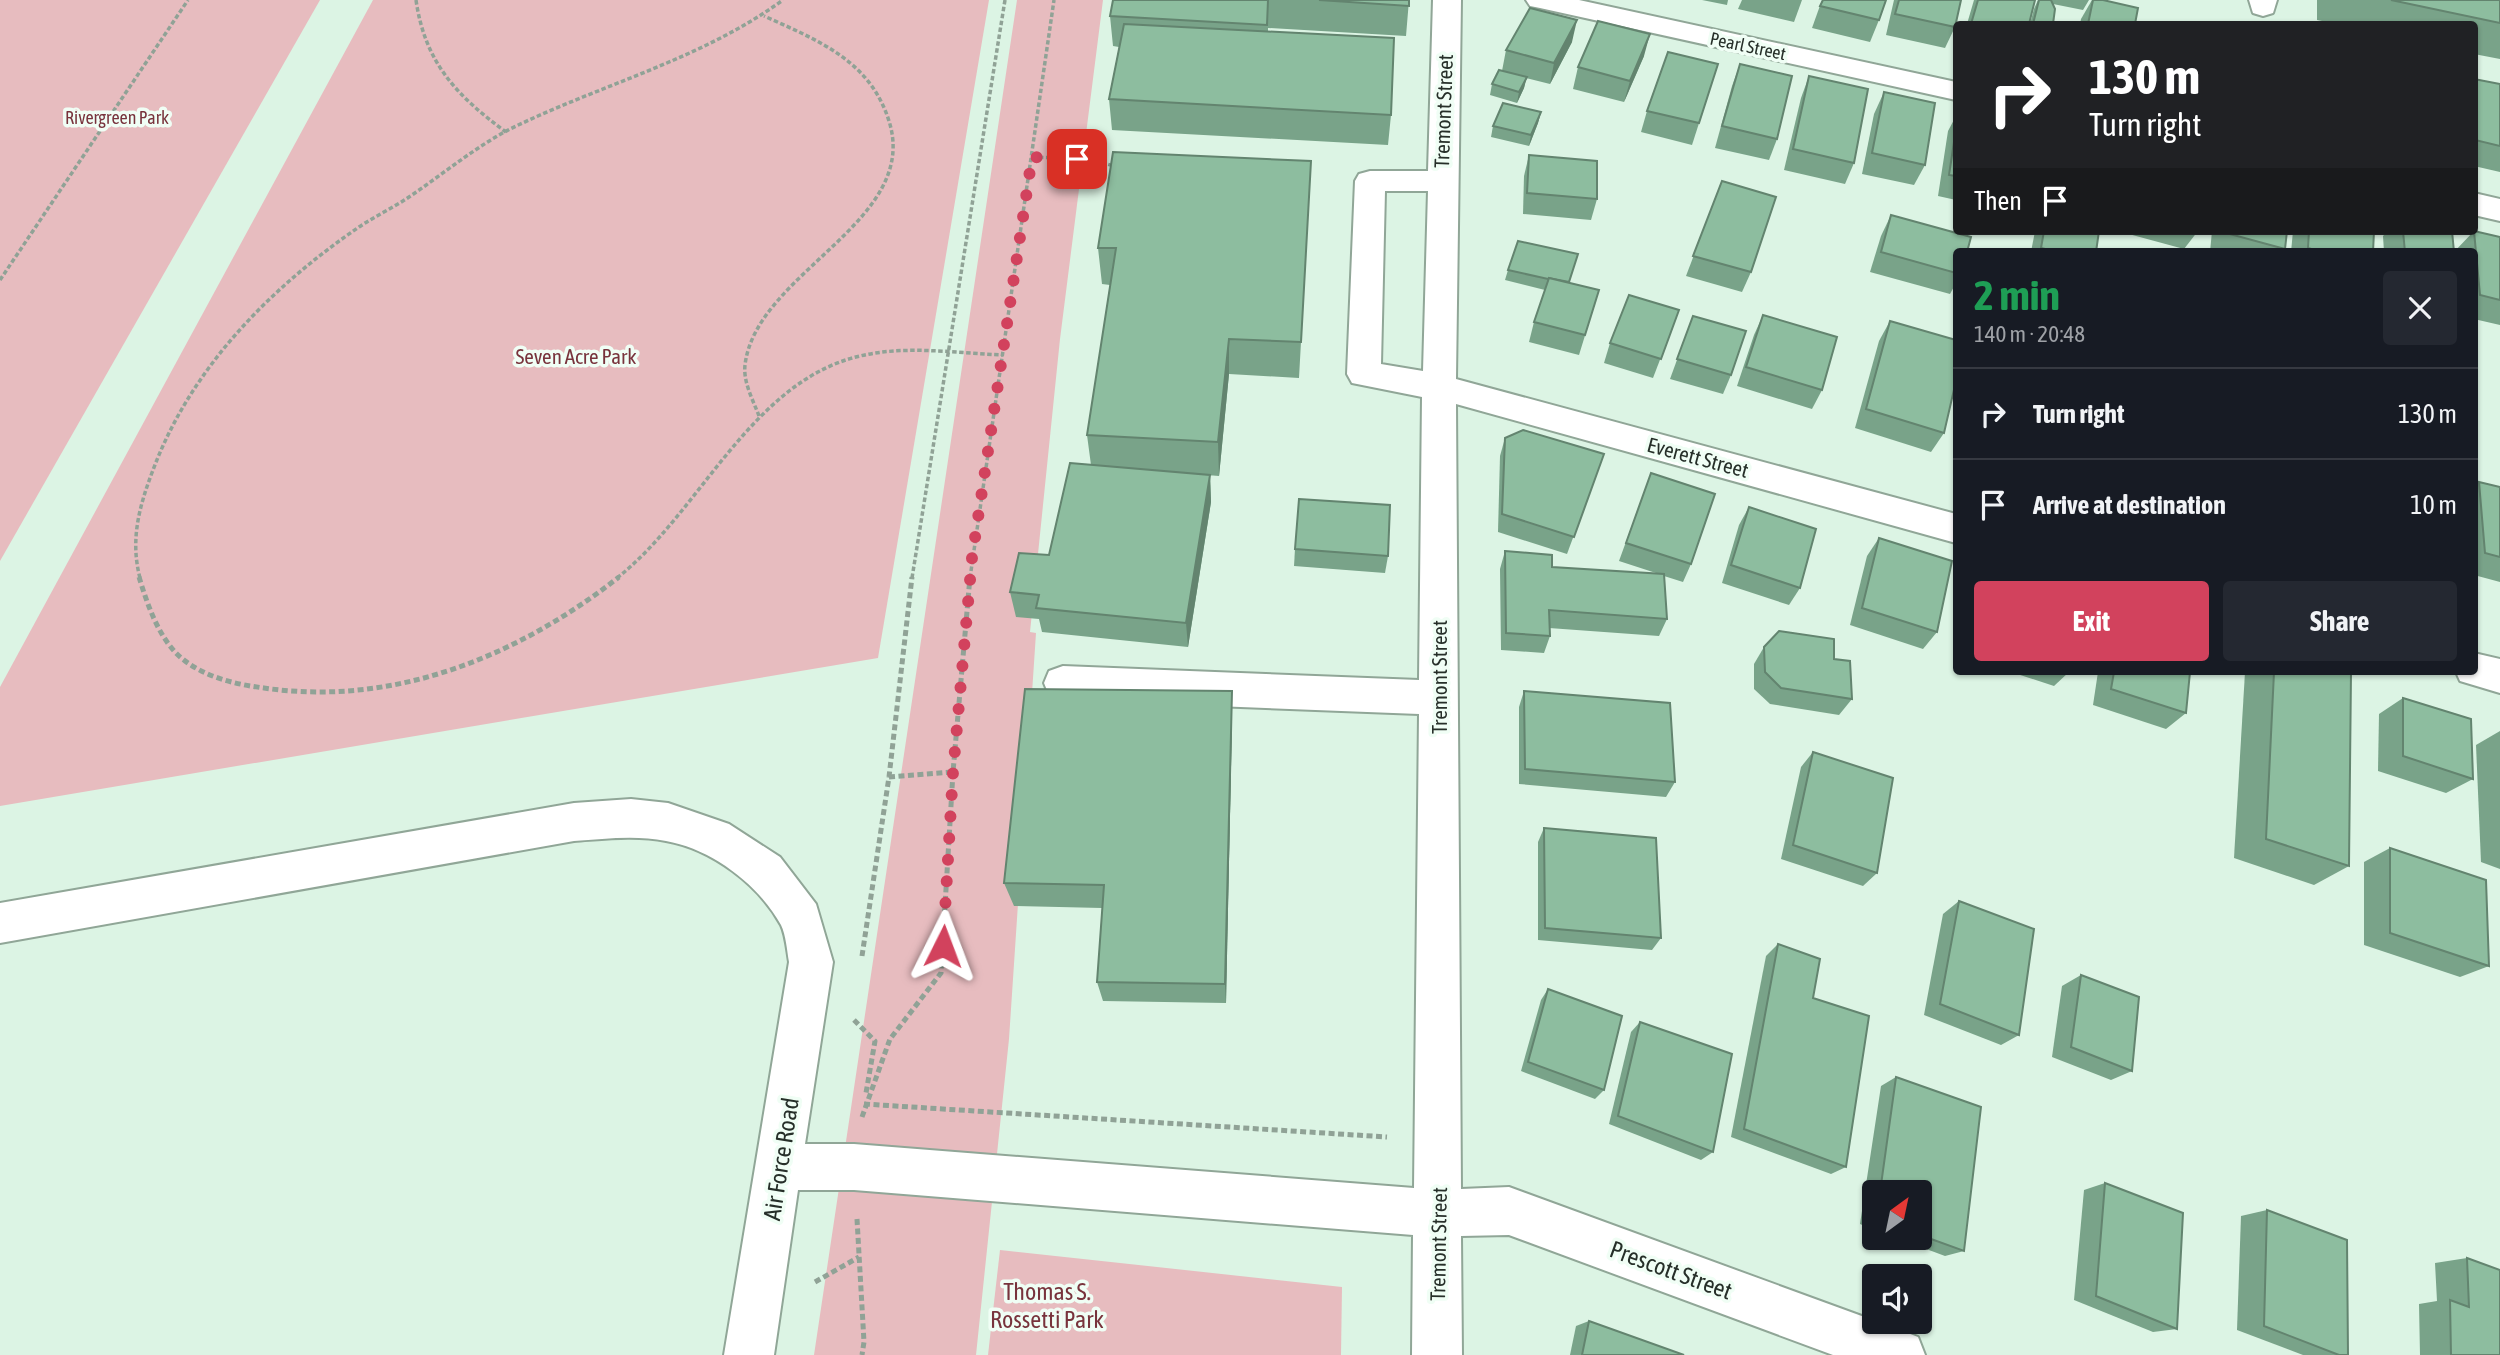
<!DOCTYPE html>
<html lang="en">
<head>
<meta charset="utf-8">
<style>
	body { margin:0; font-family:"Asap Condensed",sans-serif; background:#242831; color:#f1f3f6; height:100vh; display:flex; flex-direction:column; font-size:26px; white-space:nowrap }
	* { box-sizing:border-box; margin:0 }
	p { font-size:23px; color:#9ea1a6 }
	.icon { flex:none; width:38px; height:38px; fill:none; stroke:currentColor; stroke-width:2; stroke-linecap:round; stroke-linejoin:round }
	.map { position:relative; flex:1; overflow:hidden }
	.panel { position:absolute; left:1953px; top:248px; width:525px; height:427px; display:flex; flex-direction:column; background:#171b24; border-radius:7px; box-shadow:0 2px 5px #0004 }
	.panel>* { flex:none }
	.guide { position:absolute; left:1953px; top:21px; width:525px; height:214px; border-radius:7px; box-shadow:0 2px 5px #0004; background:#202124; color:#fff; overflow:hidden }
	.needle { width:46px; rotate:33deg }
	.buttons { position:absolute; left:1862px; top:1180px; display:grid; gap:14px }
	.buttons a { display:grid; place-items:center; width:70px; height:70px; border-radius:7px; background:#171b24; box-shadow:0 2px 5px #0004; font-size:35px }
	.pin { position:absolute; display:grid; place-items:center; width:60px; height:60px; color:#fff; margin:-30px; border-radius:14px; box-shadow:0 4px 10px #0006 }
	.me { position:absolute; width:77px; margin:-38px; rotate:3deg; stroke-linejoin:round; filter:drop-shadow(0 0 5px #0008) }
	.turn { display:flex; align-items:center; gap:24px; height:147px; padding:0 21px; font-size:32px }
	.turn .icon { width:91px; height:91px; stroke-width:2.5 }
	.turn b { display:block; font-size:49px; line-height:60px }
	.then { display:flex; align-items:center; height:66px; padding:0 21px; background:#0003; gap:14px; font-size:26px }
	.round { display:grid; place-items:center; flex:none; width:74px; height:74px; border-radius:7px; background:#242831 }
	.headline { display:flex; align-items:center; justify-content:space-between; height:119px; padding:0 21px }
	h1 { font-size:42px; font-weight:700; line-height:52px; color:#1e9e55 }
	.action { display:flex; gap:14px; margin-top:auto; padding:14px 21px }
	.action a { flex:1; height:80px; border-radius:7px; background:#d2425d; color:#fff; font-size:28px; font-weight:700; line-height:80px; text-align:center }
	.action a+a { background:#242831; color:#f1f3f6 }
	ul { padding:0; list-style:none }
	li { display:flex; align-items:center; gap:21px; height:91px; padding:0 21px; border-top:2px solid #363941 }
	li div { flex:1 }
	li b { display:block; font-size:26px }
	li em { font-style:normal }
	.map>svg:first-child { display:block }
</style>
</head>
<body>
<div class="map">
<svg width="2500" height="1355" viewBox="0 0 2500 1355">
	<rect width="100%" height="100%" fill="#dcf4e4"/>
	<!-- green -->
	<g fill="#e7bcbf">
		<polygon points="0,0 320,0 0,561"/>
		<polygon points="373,0 989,0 878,658 0,806 0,687"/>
		<polygon points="1017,0 1103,0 1060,339 1030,632 1036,633 1009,1039 976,1355 814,1355"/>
		<polygon points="1000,1250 1342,1287 1341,1355 988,1355"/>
	</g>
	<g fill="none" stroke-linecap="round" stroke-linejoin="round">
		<!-- minor casing -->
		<g stroke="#90a697" stroke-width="4">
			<g id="minor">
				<path d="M1433,0H1461L1456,379L1956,514V543L1456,404L1461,1189L1509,1187L1900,1330L1918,1337L1925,1355H1833L1509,1235L1461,1236L1462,1355H1412L1413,1235L854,1190H798L774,1355H724L789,962C787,951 786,935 781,925C759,885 712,849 666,841C635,835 605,839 574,841L0,943V903L574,803L631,799L668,803L729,824L780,857L816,904L833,962L805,1144H854L1414,1188L1419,714L1063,700L1049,695L1044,683L1049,671L1063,666L1419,680L1422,397L1352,383L1347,374L1355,181L1359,174L1370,171H1428ZM1385,191H1428L1423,371L1381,364Z"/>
				<polygon points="1526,0 1579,0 1956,82 1956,100 1540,8 1530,6"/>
				<polygon points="2249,0 2277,0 2273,13 2263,16 2253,13"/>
				<polygon points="2474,193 2500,199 2500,221 2474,215"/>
				<polygon points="2474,653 2500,659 2500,693 2460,681 2456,672 2474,672"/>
			</g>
		</g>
		<!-- path-far1 -->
		<g stroke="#90a296" stroke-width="3.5" stroke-dasharray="4.5 2.5" stroke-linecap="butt">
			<path d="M416,0C425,63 457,96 506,132"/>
			<polyline points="1032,157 1089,159 1114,166"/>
			<polyline points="0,280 188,0"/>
			<path d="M759,416C753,400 743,382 745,365C756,272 921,222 889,121C870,60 817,40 764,16"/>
			<path d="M140,578C130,540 139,507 153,470C191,368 270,288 359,227C375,216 393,208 409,197C443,174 474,148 510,129C602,84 700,60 783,0"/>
			<path d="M617,578C700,513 751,381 860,356C906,345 956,353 1003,355"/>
			<polyline points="912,578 1005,0"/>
			<polyline points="970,578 1054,0"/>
		</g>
		<!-- path -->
		<g stroke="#90a296" stroke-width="5" stroke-dasharray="6 3.5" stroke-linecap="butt">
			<path d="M139,577C147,603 157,633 176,653C199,676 233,684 264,688C395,707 518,656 619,577"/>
			<polyline points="889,777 953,772"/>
			<polyline points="862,956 889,777 912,577"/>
			<polyline points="854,1020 875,1041 866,1093"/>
			<polyline points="864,1104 1387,1137"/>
			<polyline points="862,1117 890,1039 941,973 953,772 970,577"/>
			<polyline points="857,1219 864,1342 862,1355"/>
			<polyline points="815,1282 859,1257"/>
		</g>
		<!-- minor -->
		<use href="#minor" fill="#fff" fill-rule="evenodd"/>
	</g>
	<!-- wall -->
	<g fill="#79a389">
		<polygon points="1113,0 1409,0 1406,36 1268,28 1268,32 1391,115 1388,145 1112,130 1109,99 1119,47 1113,46 1110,16"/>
		<polygon points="1702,0 1728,0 1727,5"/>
		<polygon points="1742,0 1802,0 1794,22 1738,9"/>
		<polygon points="1822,0 1886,0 1879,20 1870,42 1812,28"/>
		<polygon points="1894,0 1961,0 1955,27 1945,48 1886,35"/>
		<polygon points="1974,0 2035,0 2029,24 1967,24"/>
		<polygon points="2038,0 2089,0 2083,10 2053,4 2053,24 2030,24 2034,9"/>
		<polygon points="2092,0 2103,0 2135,24 2080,24 2081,19"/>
		<polygon points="2317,0 2500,0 2500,59 2474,54 2474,24 2337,24 2317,20"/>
		<polygon points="1572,42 1550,84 1526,78 1524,88 1517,103 1490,95 1492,84 1502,71 1506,50"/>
		<polygon points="1644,56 1624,102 1573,89 1578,67"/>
		<polygon points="1718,64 1692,145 1641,132 1647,111"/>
		<polygon points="1740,64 1777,139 1769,160 1715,148 1732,86"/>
		<polygon points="1809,76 1854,163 1845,184 1784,170 1801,98"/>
		<polygon points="2474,79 2500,84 2500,172 2474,166"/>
		<polygon points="1884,92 1925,165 1914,185 1862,174 1874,114"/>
		<polygon points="1541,112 1538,123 1529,146 1491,137 1493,126"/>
		<polygon points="1956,116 1956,200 1938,196 1948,131"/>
		<polygon points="1529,155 1597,199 1591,220 1523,214 1524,176"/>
		<polygon points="1311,161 1299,378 1229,374 1219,476 1207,475 1210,475 1211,502 1188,647 1042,632 1039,619 1016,617 1010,592 1049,555 1091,465 1087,435 1110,285 1102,284 1098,248"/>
		<polygon points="1722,181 1751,272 1742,292 1686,276"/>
		<polygon points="1891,215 1956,252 1956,283 1950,294 1870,272 1881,236"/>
		<polygon points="2035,231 2099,231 2096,252 2031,252"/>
		<polygon points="2125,231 2198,231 2184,249 2125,233"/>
		<polygon points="2212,231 2287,231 2285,249 2283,252 2210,252"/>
		<polygon points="2293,231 2374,231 2373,252 2291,252"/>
		<polygon points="2388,231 2452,231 2454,252 2384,252 2383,236"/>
		<polygon points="2474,231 2500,237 2500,325 2474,319 2474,252 2454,252"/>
		<polygon points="1508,270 1599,290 1579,355 1529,342 1534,322 1545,290 1505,280"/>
		<polygon points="1679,310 1653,378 1604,363 1610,343"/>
		<polygon points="1763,315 1822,390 1812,409 1737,386 1754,335"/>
		<polygon points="1693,316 1731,375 1723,394 1670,379"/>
		<polygon points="1890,321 1944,433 1931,452 1855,428 1879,341"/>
		<polygon points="1505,438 1604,454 1567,554 1498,532 1500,456"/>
		<polygon points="1651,473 1691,564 1683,582 1664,576 1667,619 1659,636 1549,628 1550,636 1544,653 1501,650 1500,569 1505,551 1552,567 1659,574 1619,561"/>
		<polygon points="2479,482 2500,487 2500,582 2474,575 2474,485"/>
		<polygon points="1749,507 1800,588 1789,605 1722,583 1739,525"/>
		<polygon points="1879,538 1937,632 1923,649 1850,625 1867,556"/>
		<polygon points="1295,549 1388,556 1385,573 1294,566"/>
		<polygon points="1764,647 1852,699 1839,715 1770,704 1754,689 1754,664"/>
		<polygon points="2011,672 2069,672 2054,686"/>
		<polygon points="2098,672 2190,672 2186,713 2166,729 2093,705"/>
		<polygon points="2245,672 2351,672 2349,866 2314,885 2234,858"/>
		<polygon points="1232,691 1232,720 1226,1003 1103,1001 1097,982 1102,908 1014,906 1004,883"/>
		<polygon points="1524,691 1675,782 1666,797 1519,784 1519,707"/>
		<polygon points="2403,698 2473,779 2446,793 2378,771 2379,714"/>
		<polygon points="2500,731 2500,869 2481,862 2476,745"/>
		<polygon points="1813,752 1877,873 1863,886 1781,859 1801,767"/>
		<polygon points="1544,828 1661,938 1652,950 1538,940 1538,842"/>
		<polygon points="2390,848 2489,966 2460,977 2364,945 2364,862"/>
		<polygon points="1959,901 2019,1035 2001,1045 1924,1015 1943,914"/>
		<polygon points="1778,944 1813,998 1846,1167 1831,1174 1731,1137 1766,956"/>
		<polygon points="2081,975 2132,1071 2111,1080 2052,1057 2062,986"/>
		<polygon points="1548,989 1604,1090 1595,1099 1521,1071 1541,1000"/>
		<polygon points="1640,1022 1713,1152 1701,1160 1609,1124 1631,1032"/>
		<polygon points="1896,1077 1964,1251 1945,1256 1894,1237 1920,1237 1920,1192 1874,1192 1874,1230 1860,1224 1881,1086"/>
		<polygon points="2105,1183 2177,1329 2153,1332 2074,1300 2084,1190"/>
		<polygon points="2267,1210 2348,1355 2303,1355 2237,1330 2241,1216"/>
		<polygon points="2467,1258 2500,1355 2420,1355 2419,1304 2437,1301 2435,1263"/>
		<polygon points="1589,1321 1684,1355 1570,1355 1576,1326"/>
	</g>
	<!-- shaded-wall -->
	<g fill="#63846f">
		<polygon points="1577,20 1572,42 1550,84 1554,63"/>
		<polygon points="1650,34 1644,56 1624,102 1630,81"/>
		<polygon points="1527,77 1524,88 1517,103 1519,92"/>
		<polygon points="1541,112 1538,123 1529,146 1531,135"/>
		<polygon points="1229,339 1229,374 1219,476 1218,442"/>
		<polygon points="1210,475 1211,502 1188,647 1186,623"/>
		<polygon points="1232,691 1232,720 1226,1003 1225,984"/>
	</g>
	<!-- building -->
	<g fill="#8dbd9f" stroke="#63846f" stroke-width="2">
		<polygon points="1113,0 1268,0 1267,25 1110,16"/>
		<polygon points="1319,0 1409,0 1409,6"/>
		<polygon points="1823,0 1886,0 1879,20 1820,6"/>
		<polygon points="1899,0 1961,0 1955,27 1895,14"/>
		<polygon points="1978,0 2035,0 2029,24 1971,24"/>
		<polygon points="2039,0 2051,0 2055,9 2053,24 2033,24"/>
		<polygon points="2093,0 2103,0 2138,8 2135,24 2088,24"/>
		<polygon points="2391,0 2500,0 2500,23"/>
		<polygon points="1530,8 1577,20 1554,63 1506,50"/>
		<polygon points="1598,21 1650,34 1630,81 1578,67"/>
		<polygon points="1124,24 1394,38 1391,115 1109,99"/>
		<polygon points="1668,52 1718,64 1699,123 1647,111"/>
		<polygon points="1740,64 1792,76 1777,139 1722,126"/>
		<polygon points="1499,70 1527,77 1519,92 1492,84"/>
		<polygon points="1809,76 1868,89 1854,163 1793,149"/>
		<polygon points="2474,79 2500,84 2500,146 2475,140"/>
		<polygon points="1884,92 1935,103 1925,165 1872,153"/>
		<polygon points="1503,103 1541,112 1531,135 1493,126"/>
		<polygon points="1956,129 1956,176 1949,175"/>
		<polygon points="1113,152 1311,161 1301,342 1229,339 1218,442 1087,435 1116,248 1098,248"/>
		<polygon points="1529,155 1597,161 1597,199 1527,193"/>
		<polygon points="1722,181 1776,197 1751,272 1693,256"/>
		<polygon points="1891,215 1971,237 1967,252 1956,252 1956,273 1881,252"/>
		<polygon points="2044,231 2099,231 2096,252 2058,252 2041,248"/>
		<polygon points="2226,231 2287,231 2285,249 2226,233"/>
		<polygon points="2309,231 2374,231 2373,252 2321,252 2308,248"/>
		<polygon points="2403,231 2452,231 2454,252 2405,252"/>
		<polygon points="2474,231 2500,237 2500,300 2480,295"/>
		<polygon points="1518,241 1578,254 1569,282 1549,278 1548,279 1508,270"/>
		<polygon points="1549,278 1599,290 1585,335 1534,322"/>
		<polygon points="1629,295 1679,310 1661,359 1610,343"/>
		<polygon points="1763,315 1837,337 1822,390 1746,367"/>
		<polygon points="1693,316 1746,331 1731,375 1677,359"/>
		<polygon points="1890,321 1956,340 1956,381 1944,433 1866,409"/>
		<polygon points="1523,430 1604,454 1574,537 1502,514 1505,438"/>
		<polygon points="1070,463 1210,475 1186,623 1036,608 1039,595 1010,592 1019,553 1049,555"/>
		<polygon points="1651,473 1715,494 1691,564 1626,543"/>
		<polygon points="2479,482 2500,487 2500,557 2485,553"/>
		<polygon points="1299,499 1390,505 1388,556 1295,549"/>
		<polygon points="1749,507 1816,529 1800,588 1731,565"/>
		<polygon points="1879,538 1952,561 1937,632 1862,608"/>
		<polygon points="1505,551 1552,555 1552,567 1664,574 1667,619 1549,610 1550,636 1506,633"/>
		<polygon points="1779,631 1834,639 1834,659 1850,661 1852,699 1781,688 1765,672 1764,647"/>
		<polygon points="2114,672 2190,672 2186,713 2111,689"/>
		<polygon points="2274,672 2351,672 2349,866 2266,839"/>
		<polygon points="1025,689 1232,691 1225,984 1097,982 1104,885 1004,883"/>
		<polygon points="1524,691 1670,703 1675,782 1525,769"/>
		<polygon points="2403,698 2471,719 2473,779 2403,756"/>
		<polygon points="1813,752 1893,778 1877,873 1793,845"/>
		<polygon points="1544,828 1656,838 1661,938 1545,928"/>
		<polygon points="2390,848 2486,880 2489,966 2390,933"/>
		<polygon points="1959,901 2034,929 2019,1035 1940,1004"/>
		<polygon points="1778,944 1820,959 1813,998 1869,1016 1846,1167 1744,1129"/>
		<polygon points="2081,975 2139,997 2132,1071 2071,1047"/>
		<polygon points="1548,989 1622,1016 1604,1090 1528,1062"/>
		<polygon points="1640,1022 1732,1054 1713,1152 1618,1116"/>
		<polygon points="1896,1077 1981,1107 1964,1251 1920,1235 1920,1192 1880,1192"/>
		<polygon points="2105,1183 2183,1213 2177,1329 2096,1296"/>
		<polygon points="2267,1210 2347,1240 2348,1355 2339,1355 2264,1326"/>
		<polygon points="2467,1258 2500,1270 2500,1355 2451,1355 2450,1300 2469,1307"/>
		<polygon points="1589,1321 1684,1355 1582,1355"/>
	</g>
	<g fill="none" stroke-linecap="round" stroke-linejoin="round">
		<!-- route -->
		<polyline stroke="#d2425d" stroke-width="12" stroke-dasharray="0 21.6" points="943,946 953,772 972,558 1032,157 1077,159"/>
	</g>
	<g text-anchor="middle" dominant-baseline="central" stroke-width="7" stroke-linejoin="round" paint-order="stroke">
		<!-- far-street labels -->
		<g font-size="18" fill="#262f29" stroke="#f0fef5">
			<text transform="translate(1748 46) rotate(12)">Pearl Street</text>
		</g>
		<!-- far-park labels -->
		<g font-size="18" fill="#78333c" stroke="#f0fef5">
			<text x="117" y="117">Rivergreen Park</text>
		</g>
		<!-- street labels -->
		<g font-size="21" fill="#262f29" stroke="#f0fef5">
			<text transform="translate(1443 111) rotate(-88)">Tremont Street</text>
			<text transform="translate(1698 457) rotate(15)">Everett Street</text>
			<text transform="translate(1439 677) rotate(-90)">Tremont Street</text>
			<text transform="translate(1438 1244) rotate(-89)">Tremont Street</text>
		</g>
		<!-- park labels -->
		<g font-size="21" fill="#78333c" stroke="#f0fef5">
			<text x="576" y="356">Seven Acre Park</text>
		</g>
		<!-- near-street labels -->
		<g font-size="24" fill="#262f29" stroke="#f0fef5">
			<text transform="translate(781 1159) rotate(-81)">Air Force Road</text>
			<text transform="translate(1671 1270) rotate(20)">Prescott Street</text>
		</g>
		<!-- near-park labels -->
		<g font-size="24" fill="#78333c" stroke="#f0fef5">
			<text x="1047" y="1291">Thomas S.<tspan x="1047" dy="28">Rossetti Park</tspan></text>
		</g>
	</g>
</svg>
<div class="buttons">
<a><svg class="needle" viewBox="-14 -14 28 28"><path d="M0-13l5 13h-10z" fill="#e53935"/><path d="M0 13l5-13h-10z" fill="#9ea1a6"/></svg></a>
<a><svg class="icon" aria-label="sound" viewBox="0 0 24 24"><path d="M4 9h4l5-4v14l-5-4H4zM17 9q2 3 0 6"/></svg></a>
</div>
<div class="pin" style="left:1077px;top:159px;background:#d93025"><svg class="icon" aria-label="arrive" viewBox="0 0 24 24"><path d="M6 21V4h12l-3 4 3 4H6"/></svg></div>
<svg class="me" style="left:943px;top:946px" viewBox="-20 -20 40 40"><path d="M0-17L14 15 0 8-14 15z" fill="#d2425d" stroke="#fff" stroke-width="4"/></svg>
<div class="guide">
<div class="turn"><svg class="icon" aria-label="right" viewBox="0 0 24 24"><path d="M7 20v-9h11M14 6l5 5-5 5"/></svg><div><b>130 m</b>Turn right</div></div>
<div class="then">Then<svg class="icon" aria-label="arrive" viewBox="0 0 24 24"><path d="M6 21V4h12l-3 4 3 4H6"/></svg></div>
</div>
<section class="panel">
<div class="headline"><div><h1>2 min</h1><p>140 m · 20:48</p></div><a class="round"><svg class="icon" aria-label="close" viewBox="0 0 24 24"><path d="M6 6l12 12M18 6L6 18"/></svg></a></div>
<ul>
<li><svg class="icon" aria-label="right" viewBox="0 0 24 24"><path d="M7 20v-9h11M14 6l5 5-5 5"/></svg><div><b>Turn right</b></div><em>130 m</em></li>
<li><svg class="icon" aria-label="arrive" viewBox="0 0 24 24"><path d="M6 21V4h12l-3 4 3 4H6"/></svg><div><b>Arrive at destination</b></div><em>10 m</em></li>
</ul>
<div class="action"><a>Exit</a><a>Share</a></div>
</section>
</div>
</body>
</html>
